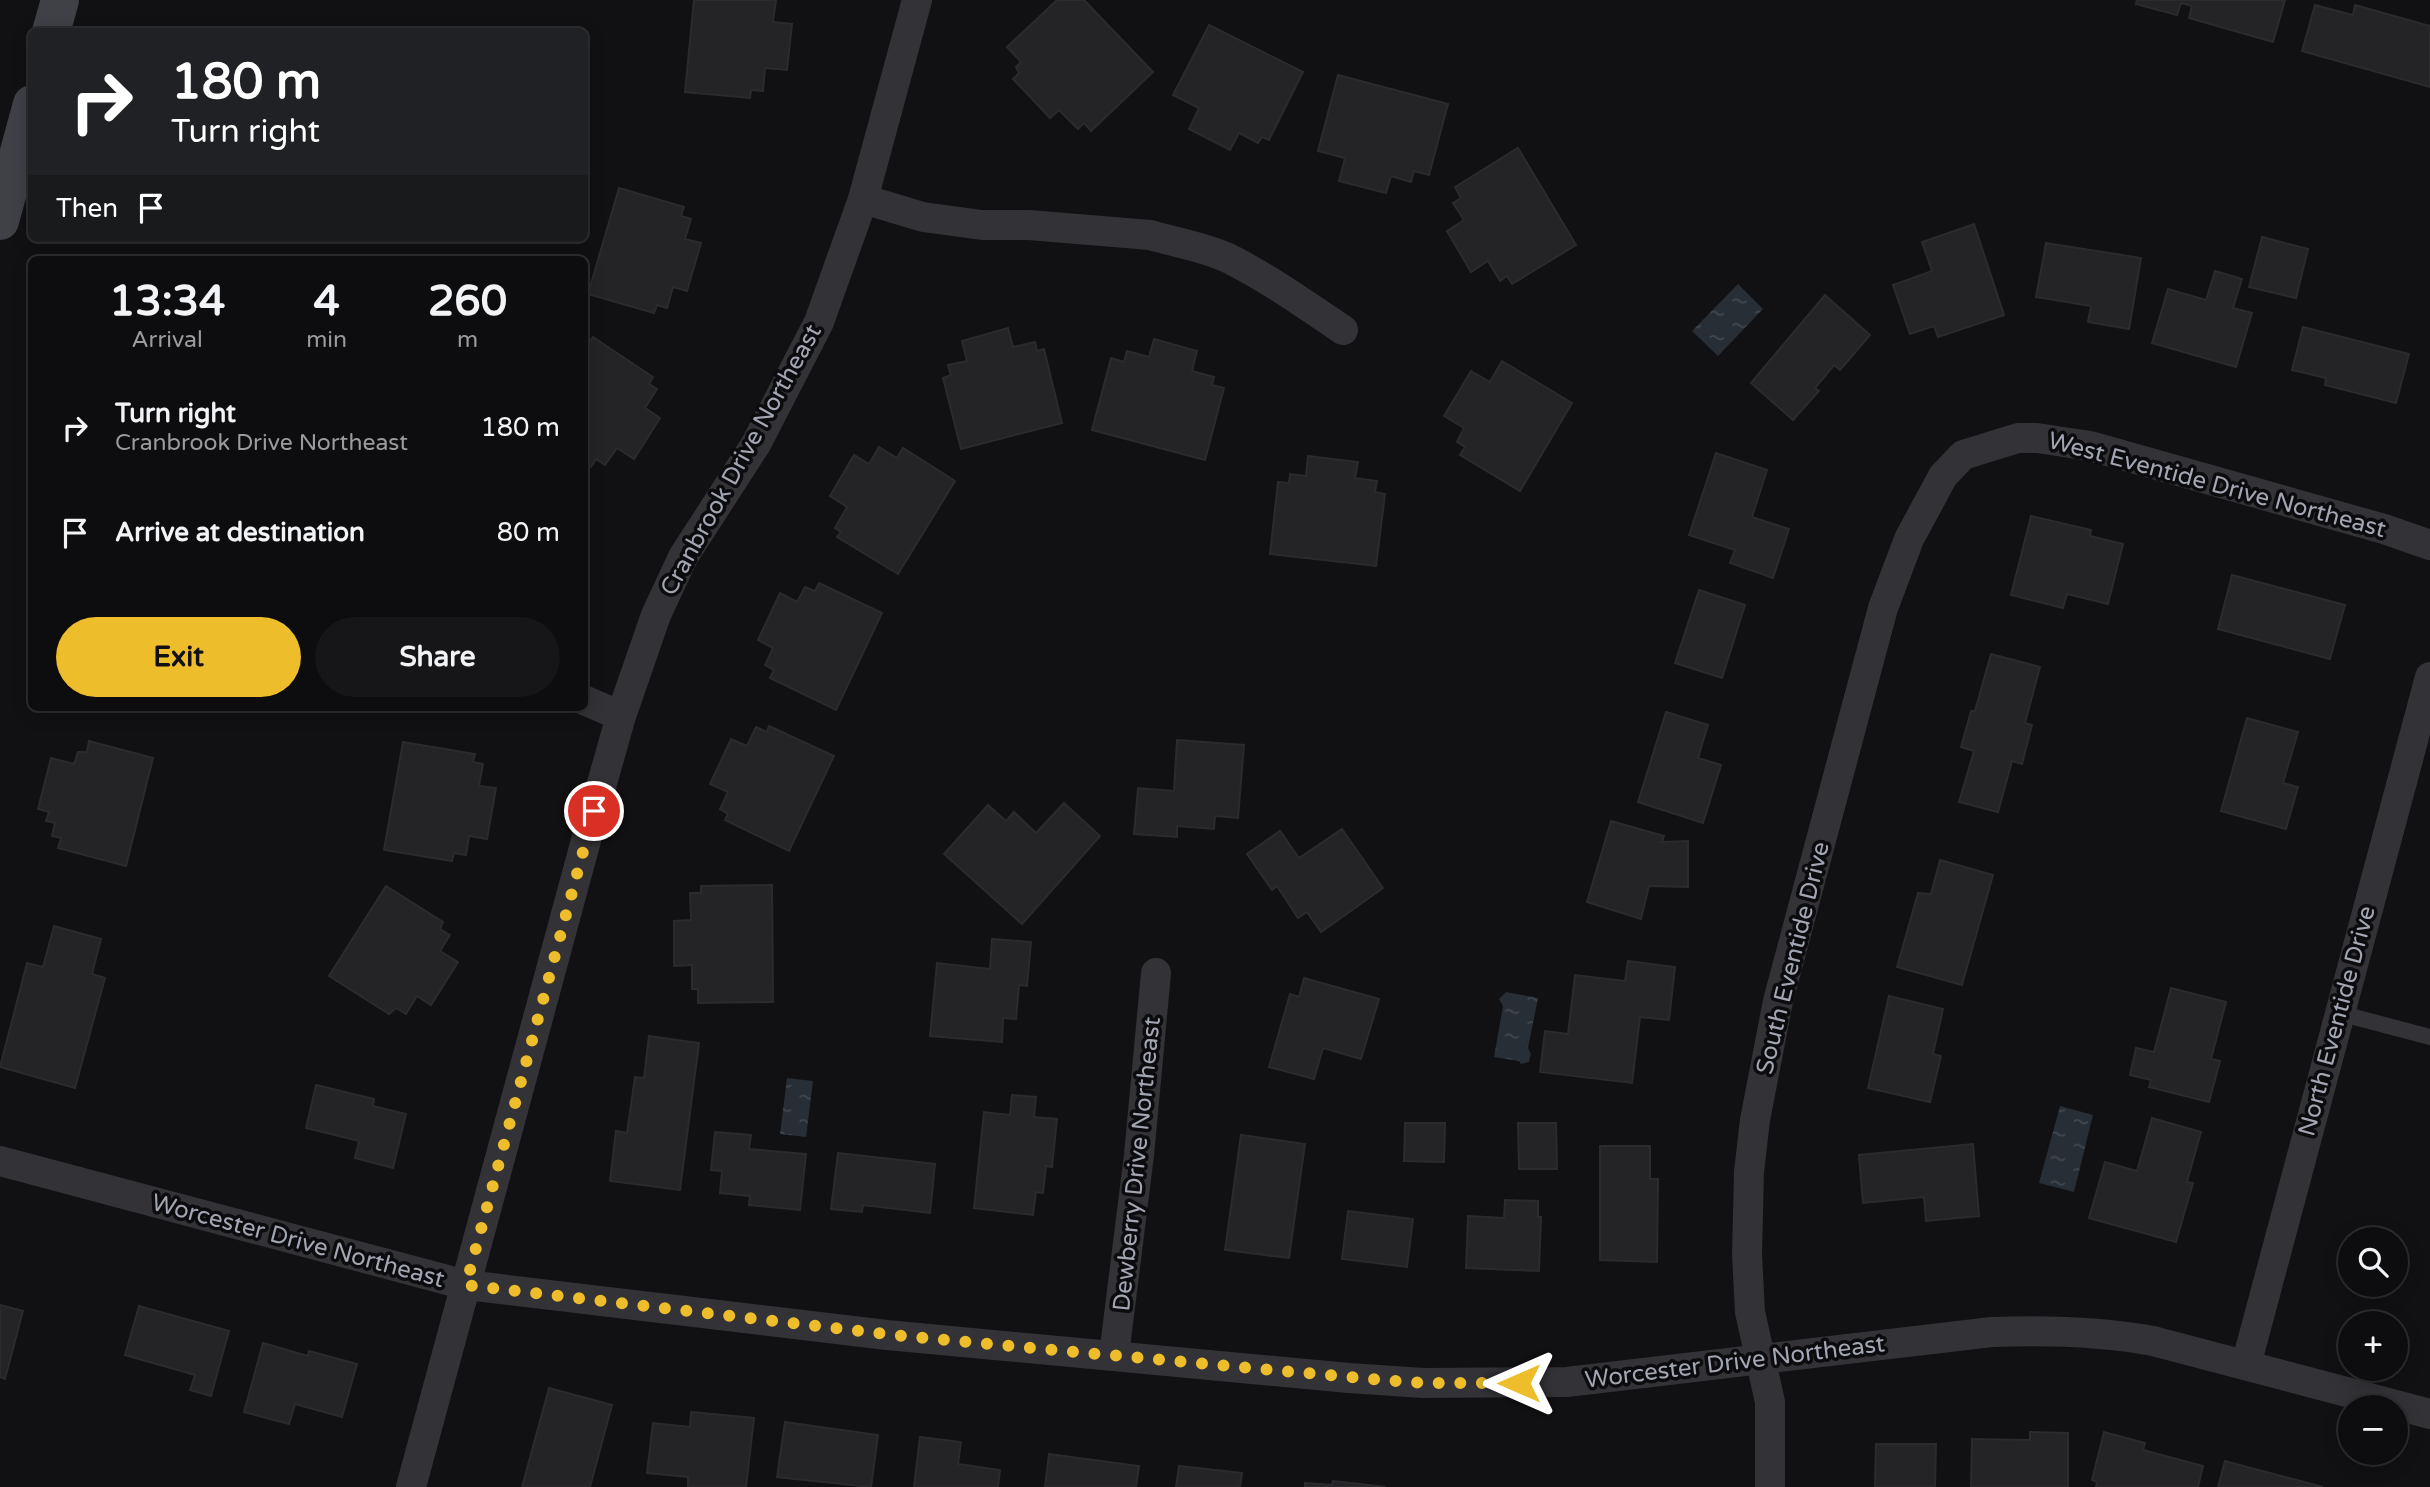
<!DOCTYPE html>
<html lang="en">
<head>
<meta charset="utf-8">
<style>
	body { margin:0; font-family:"Varela Round",sans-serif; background:#161517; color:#f1f3f6; height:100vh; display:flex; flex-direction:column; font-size:26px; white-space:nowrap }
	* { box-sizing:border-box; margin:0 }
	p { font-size:23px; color:#9a9b9e }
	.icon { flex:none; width:38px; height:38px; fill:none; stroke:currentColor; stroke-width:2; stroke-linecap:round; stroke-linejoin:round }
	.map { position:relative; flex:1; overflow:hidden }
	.drawer { position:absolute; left:28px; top:256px; width:560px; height:455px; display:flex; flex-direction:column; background:#0d0c0e; border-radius:10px; box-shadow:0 4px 18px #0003,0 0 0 2px #2d2c2e }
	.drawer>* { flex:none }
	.top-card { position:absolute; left:28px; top:28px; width:560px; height:214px; border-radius:10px; box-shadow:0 4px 18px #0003,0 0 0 2px #2d2c2e; background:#202124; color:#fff; overflow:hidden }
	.buttons { position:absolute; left:2338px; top:1227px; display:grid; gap:14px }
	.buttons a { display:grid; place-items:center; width:70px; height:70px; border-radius:50%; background:#0d0c0e; box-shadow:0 4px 18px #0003,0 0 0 2px #2d2c2e; font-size:35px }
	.pin { position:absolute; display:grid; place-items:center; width:60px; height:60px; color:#fff; margin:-30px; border:4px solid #fff; border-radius:50%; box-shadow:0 2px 7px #0007 }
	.me { position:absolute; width:77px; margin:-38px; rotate:270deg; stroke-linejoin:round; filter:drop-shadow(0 0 5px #0008) }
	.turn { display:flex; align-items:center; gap:24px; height:147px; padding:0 28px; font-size:32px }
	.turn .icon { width:91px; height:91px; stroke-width:2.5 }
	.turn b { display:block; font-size:49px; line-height:60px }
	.then { display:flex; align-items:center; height:66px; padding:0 28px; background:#0003; gap:14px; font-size:26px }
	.eta { display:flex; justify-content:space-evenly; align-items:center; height:119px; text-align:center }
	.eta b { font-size:42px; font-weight:800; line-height:49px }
	.button { display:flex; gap:14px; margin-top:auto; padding:14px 28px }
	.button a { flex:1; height:80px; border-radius:42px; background:#eebd2c; color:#111; font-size:28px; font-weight:800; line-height:80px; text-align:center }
	.button a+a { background:#161517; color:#f1f3f6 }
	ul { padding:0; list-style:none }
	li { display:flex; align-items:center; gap:21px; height:105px; padding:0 28px }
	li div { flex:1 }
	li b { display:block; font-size:26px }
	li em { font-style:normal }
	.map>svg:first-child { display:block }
</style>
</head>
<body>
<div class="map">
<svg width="2430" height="1487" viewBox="0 0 2430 1487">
	<defs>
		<pattern id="water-ripples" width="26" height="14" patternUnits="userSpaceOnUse" patternTransform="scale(1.75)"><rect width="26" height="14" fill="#272e35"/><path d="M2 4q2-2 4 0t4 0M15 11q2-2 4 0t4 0" fill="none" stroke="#434950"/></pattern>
	</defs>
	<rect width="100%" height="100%" fill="#111012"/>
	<!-- water -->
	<g fill="url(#water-ripples)">
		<polygon points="1738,284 1763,309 1718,356 1692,331"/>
		<polygon points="1506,992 1538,998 1528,1048 1531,1054 1529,1062 1521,1064 1519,1061 1494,1057 1503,1006 1499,999"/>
		<polygon points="787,1078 813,1081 806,1137 780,1134"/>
		<polygon points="2060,1106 2093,1115 2074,1192 2039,1183"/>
	</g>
	<!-- building -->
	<g fill="#242326" stroke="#2b2a2e" stroke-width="2">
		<polygon points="694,0 776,0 773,22 792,24 787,70 765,68 763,91 751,90 750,98 685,92"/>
		<polygon points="1057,0 1084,0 1153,72 1091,131 1084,123 1078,129 1059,110 1050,118 1013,79 1019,73 1016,67 1021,62 1007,47"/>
		<polygon points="2137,0 2285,0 2273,42 2189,18 2192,6 2181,3 2177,15 2136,4"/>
		<polygon points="2315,5 2353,15 2355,5 2430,26 2430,87 2302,51"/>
		<polygon points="1209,25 1303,72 1269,140 1262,137 1258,143 1239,133 1230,150 1189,129 1199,108 1173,95"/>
		<polygon points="1338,75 1448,104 1429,175 1414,171 1411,182 1391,176 1386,193 1339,181 1345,158 1318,151"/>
		<polygon points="1518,148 1576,245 1512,284 1507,276 1500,281 1488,261 1471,272 1447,231 1464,220 1453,203 1461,198 1455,187"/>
		<polygon points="619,188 684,207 681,216 691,219 685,239 701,243 687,291 673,287 667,308 657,305 654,313 588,294"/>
		<polygon points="1974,224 2004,315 1938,337 1934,326 1910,334 1893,285 1932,271 1922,242"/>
		<polygon points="2262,237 2308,249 2296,298 2249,287"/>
		<polygon points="2046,243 2141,258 2129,329 2088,322 2091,306 2036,297"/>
		<polygon points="2215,271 2242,279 2233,308 2252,313 2236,367 2152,343 2168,289 2206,300"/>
		<polygon points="1825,295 1870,335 1840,370 1834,365 1815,388 1819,391 1793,420 1751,383"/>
		<polygon points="2303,327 2409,354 2396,403 2325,385 2326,378 2292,370"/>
		<polygon points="1008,328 1013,347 1035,342 1037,351 1044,349 1062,423 961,449 943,378 951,375 948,365 967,361 962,341"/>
		<polygon points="593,337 653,377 649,384 657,389 645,408 660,418 634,459 617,448 605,465 596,459 591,467 584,463 584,350"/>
		<polygon points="1154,339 1197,351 1192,371 1214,377 1212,385 1224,388 1205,460 1092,430 1111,358 1124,362 1127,351 1149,357"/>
		<polygon points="1502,361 1572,403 1520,491 1460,455 1465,447 1457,442 1464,428 1444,416 1471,371 1490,382"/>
		<polygon points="879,447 897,458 903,448 955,481 898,574 837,537 841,532 835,528 847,507 830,496 854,455 869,464"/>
		<polygon points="1716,453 1767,470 1752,517 1789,529 1773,578 1730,563 1735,550 1689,535"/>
		<polygon points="1308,456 1358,462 1355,478 1377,481 1375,492 1385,494 1376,566 1270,554 1278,482 1289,483 1290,474 1306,476"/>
		<polygon points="2031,516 2091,530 2090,536 2123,544 2108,604 2067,594 2063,608 2011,595"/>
		<polygon points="2232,575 2345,605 2330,659 2218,629"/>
		<polygon points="819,583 882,613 836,710 770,678 774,670 765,665 773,648 758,640 780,593 797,602 805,587 815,591"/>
		<polygon points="1699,590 1745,605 1722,678 1675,663"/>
		<polygon points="1991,654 2040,667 2025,723 2032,725 2022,764 2012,761 1998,812 1959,802 1974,751 1961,747 1971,711 1975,711"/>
		<polygon points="1666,712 1708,725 1698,758 1721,765 1703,823 1638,802"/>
		<polygon points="2247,718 2298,732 2283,783 2298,787 2286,829 2221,811"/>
		<polygon points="769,726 834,756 789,851 725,820 728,814 720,809 728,792 710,784 731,739 747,746 756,727 767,732"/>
		<polygon points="1177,740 1244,745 1238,818 1215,816 1214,829 1177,826 1177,837 1134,834 1138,788 1174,791"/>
		<polygon points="89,741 153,758 126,866 58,848 61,838 52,836 55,823 46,821 49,812 38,809 51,758 74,764 78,752 87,752"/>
		<polygon points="403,742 475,754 473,762 483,764 479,786 496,788 487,839 469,836 466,855 454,853 452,861 384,850"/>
		<polygon points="1064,803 1100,836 1022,924 944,854 988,805 1006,821 1014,812 1036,833"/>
		<polygon points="1611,821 1664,836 1662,842 1688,841 1688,887 1649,886 1641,919 1587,902"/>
		<polygon points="1342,829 1383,888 1321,932 1307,912 1298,918 1277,886 1272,890 1247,854 1280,831 1299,858"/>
		<polygon points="1940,860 1993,875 1962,985 1897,967 1918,893 1931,894"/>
		<polygon points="772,885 773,1002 698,1003 698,989 692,989 692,965 674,966 674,921 691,920 690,893 701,893 701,886"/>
		<polygon points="386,886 443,922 440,929 450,935 440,951 458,962 431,1005 417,996 406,1014 396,1008 389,1014 329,976"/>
		<polygon points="54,926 101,939 92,974 105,978 75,1088 0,1067 27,963 43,967"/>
		<polygon points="992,939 1031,942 1027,986 1019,985 1016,1019 1003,1018 1002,1042 930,1036 937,963 990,969"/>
		<polygon points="1628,961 1675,967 1669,1020 1640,1017 1632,1083 1540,1072 1545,1031 1568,1034 1575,975 1625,981"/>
		<polygon points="1304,978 1379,999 1361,1059 1323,1048 1314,1079 1269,1067 1290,994 1299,997"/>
		<polygon points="2171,988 2226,1002 2211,1059 2220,1061 2209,1102 2149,1087 2151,1080 2130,1075 2136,1048 2154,1052"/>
		<polygon points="1889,996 1943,1009 1933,1054 1941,1056 1930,1102 1868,1088"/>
		<polygon points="649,1036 699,1043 680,1190 610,1181 616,1131 627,1133 635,1077 644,1078"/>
		<polygon points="316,1085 374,1099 373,1106 406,1114 393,1168 355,1158 359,1141 306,1128"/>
		<polygon points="1012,1095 1036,1097 1034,1117 1057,1119 1052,1167 1046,1166 1043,1193 1036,1192 1033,1215 974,1208 984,1112 1010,1115"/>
		<polygon points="2152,1118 2201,1132 2187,1182 2193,1183 2176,1242 2089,1218 2105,1162 2137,1171"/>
		<polygon points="1405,1123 1445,1123 1444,1162 1404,1161"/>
		<polygon points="1518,1123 1556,1123 1557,1169 1519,1169"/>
		<polygon points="715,1132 751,1135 749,1149 806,1154 800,1210 749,1205 750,1196 720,1193 722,1171 711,1170"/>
		<polygon points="1241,1135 1305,1144 1289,1258 1225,1250"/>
		<polygon points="1973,1144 1979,1216 1926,1221 1924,1197 1863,1203 1859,1155"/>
		<polygon points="1600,1146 1650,1146 1650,1179 1658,1179 1657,1262 1600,1260"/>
		<polygon points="838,1153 935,1164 930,1213 863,1205 862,1212 831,1209"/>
		<polygon points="1505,1200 1538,1201 1538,1217 1541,1217 1539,1271 1466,1268 1468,1216 1504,1218"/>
		<polygon points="1348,1211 1413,1219 1407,1267 1342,1259"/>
		<polygon points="0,1305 23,1311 5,1379 0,1377"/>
		<polygon points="139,1306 229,1331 211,1396 190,1390 195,1375 125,1355"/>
		<polygon points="263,1343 308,1356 309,1351 357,1364 342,1417 295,1404 289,1424 244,1412"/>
		<polygon points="549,1388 612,1405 590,1487 522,1487"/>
		<polygon points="691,1412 754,1418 746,1487 688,1487 688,1477 647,1473 653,1423 690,1427"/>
		<polygon points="785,1422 878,1435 871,1487 777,1477"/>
		<polygon points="2030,1432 2068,1433 2068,1487 1971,1487 1972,1439 2030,1440"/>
		<polygon points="2104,1432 2145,1443 2143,1450 2203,1466 2198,1487 2096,1487 2097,1482 2092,1480"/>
		<polygon points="920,1437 961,1442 958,1464 1000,1470 998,1487 914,1487"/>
		<polygon points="1876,1444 1936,1444 1935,1487 1875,1487"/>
		<polygon points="1049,1454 1139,1466 1136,1487 1045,1487"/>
		<polygon points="2225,1461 2247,1467 2323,1487 2218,1487"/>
		<polygon points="1179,1466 1242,1473 1240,1487 1176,1487"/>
		<polygon points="1333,1481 1386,1487 1305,1487 1305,1483 1332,1485"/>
	</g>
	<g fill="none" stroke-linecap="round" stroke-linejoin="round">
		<!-- service -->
		<polyline stroke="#323237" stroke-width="16" points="2339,1013 2430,1037"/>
		<!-- minor -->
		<g stroke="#323237" stroke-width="30">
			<path d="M863,199L923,217L982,225H1029L1150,235C1175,242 1204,247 1228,258C1268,278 1306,305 1343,330"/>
			<polyline points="584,700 621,716"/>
			<path d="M0,1161L466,1285L887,1335L1349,1378L1423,1383L1567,1382L1992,1332C2046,1330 2099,1331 2153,1341L2430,1414"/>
			<polyline points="1114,1355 1139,1155 1156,973"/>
			<polyline points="2246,1365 2430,677"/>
			<polyline points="411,1487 588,833 621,716 656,615 683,557 756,444 819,322 863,199 917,0"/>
			<polyline points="1770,1487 1770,1402 1750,1312 1747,1254 1749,1172 1755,1120 1778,1001 1883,608 1909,539 1943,476 1963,455 2018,438 2037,438 2090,446 2384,529 2430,545"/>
		</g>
		<!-- secondary -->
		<g stroke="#404147" stroke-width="38">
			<polyline points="51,32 60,0"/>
			<polyline points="0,221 32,104"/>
		</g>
	</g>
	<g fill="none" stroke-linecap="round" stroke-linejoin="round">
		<!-- route -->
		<polyline stroke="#eebd2c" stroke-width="12" stroke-dasharray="0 21.6" points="594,811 466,1285 902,1336 1371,1379 1423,1383 1519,1383"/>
	</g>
	<g text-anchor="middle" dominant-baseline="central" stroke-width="7" stroke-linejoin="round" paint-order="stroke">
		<!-- street labels -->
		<g font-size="24" fill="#a2a6b2" stroke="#0c0b0d">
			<text transform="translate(741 460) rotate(-61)">Cranbrook Drive Northeast</text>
			<text transform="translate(2217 485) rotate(15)">West Eventide Drive Northeast</text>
			<text transform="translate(1793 958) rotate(-76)">South Eventide Drive</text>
			<text transform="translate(2337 1021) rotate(-75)">North Eventide Drive</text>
			<text transform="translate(1137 1164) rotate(-84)">Dewberry Drive Northeast</text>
			<text transform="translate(298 1241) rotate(15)">Worcester Drive Northeast</text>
			<text transform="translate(1735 1362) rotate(-7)">Worcester Drive Northeast</text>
		</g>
	</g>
</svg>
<div class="buttons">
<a><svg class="icon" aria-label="search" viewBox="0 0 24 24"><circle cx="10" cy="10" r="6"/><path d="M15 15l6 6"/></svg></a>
<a>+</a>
<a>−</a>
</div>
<div class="pin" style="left:594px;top:811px;background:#d93025"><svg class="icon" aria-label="arrive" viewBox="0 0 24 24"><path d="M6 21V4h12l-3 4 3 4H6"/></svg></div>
<svg class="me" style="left:1519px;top:1383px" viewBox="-20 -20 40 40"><path d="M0-17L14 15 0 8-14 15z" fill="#eebd2c" stroke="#fff" stroke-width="4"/></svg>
<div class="top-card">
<div class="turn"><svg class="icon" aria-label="right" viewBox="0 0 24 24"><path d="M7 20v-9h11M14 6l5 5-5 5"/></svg><div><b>180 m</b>Turn right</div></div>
<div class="then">Then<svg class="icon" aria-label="arrive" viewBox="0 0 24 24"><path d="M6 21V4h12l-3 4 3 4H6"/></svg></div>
</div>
<section class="drawer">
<div class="eta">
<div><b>13:34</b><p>Arrival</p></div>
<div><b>4</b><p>min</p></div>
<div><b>260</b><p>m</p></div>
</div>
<ul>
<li><svg class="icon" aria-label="right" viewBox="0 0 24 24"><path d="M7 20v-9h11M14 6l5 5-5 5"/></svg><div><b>Turn right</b><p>Cranbrook Drive Northeast</p></div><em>180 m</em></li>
<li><svg class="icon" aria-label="arrive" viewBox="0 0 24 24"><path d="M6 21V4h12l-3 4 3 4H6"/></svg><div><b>Arrive at destination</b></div><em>80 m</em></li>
</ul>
<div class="button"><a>Exit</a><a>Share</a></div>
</section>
</div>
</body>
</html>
